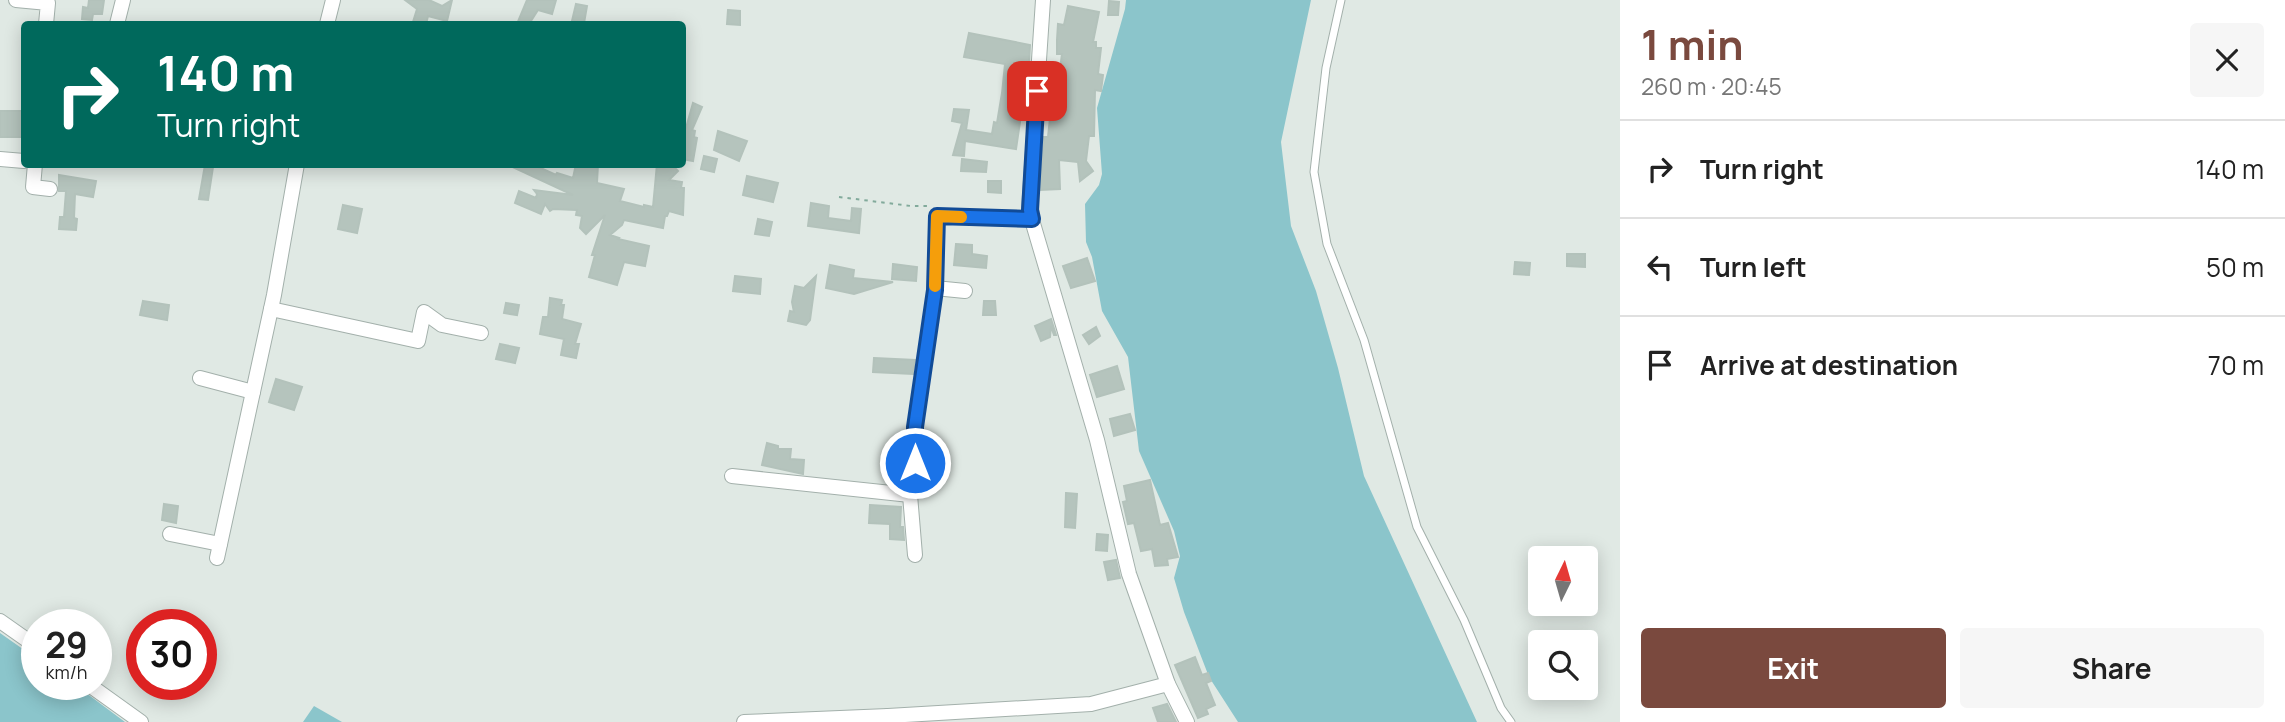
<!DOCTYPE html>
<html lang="en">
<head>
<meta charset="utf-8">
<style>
	body { margin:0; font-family:Manrope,sans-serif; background:#f6f6f6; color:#222; height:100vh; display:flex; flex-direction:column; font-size:26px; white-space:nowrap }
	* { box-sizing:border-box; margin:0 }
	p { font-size:23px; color:#767676 }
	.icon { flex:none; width:38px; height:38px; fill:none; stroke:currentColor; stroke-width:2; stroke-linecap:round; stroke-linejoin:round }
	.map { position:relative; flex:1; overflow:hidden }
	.drawer { display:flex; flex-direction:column; background:#fff; width:665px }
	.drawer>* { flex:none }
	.guide { position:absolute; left:21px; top:21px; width:665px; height:147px; border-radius:7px; box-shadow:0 4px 18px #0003; background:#00695c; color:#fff; overflow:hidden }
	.needle { width:46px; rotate:5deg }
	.tools { position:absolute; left:1528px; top:546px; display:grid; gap:14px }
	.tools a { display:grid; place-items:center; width:70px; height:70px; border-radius:7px; background:#fff; box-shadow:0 4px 18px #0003; font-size:35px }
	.speed { position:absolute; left:21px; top:609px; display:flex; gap:14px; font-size:35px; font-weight:700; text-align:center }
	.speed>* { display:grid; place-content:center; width:91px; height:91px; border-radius:50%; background:#fff; box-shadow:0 4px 18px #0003; line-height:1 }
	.speed small { font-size:18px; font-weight:400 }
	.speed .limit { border:10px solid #d22; background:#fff; color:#111 }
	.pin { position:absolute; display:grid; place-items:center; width:60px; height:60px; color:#fff; margin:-30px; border-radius:14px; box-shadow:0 4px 10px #0006 }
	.me { position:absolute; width:77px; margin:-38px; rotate:0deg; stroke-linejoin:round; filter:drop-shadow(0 0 5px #0008) }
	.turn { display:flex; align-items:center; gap:24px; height:147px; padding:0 21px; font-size:32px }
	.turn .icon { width:91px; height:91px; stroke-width:2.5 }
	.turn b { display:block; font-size:49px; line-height:60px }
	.round { display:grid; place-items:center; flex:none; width:74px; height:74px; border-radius:7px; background:#f6f6f6 }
	.head { display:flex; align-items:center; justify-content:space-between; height:119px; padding:0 21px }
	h1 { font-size:42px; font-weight:700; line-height:52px; color:#7a493e }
	.primary-button { display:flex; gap:14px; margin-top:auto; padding:14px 21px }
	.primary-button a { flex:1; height:80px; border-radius:7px; background:#7a493e; color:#fff; font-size:28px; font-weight:700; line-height:80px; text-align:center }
	.primary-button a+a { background:#f6f6f6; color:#222 }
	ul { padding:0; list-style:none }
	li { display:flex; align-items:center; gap:21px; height:98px; padding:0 21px; border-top:2px solid #e0e0e0 }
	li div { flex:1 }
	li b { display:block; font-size:26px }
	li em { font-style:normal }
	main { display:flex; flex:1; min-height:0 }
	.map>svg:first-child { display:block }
</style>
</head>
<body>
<main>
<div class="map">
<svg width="1620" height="722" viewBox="0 0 1620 722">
	<rect width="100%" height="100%" fill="#e0e9e4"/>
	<!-- water -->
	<g fill="#8bc5cb">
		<polygon points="1126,0 1311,0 1281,142 1291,226 1316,291 1338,368 1364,476 1477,722 1238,722 1209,677 1184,612 1174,578 1180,556 1174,531 1139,451 1128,357 1102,311 1092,257 1086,242 1085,204 1099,185 1102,174 1097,108 1125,9"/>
		<polygon points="0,633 37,659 37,684 74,684 125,722 0,722"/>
		<polygon points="314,706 342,722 303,722"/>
	</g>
	<!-- building -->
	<g fill="#b5c4bd" stroke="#b3c2bb" stroke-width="2">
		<polygon points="89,0 104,0 102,14 93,14 92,20 82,19 83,7 88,8"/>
		<polygon points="405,0 429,0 442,6 452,0 447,21 428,16 426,24 413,22 417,9"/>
		<polygon points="527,0 556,0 552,14 538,10 529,24 517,24"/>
		<polygon points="1109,1 1119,2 1118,15 1108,15"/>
		<polygon points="576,4 587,6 584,23 572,21"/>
		<polygon points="1068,6 1099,12 1093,42 1096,42 1096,48 1101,48 1098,74 1103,75 1101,91 1095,90 1094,136 1089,136 1086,161 1093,171 1080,181 1078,162 1059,160 1060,189 1040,190 1044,137 1048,137 1052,99 1064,100 1066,78 1059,77 1062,54 1057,54 1057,40 1058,24 1064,25"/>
		<polygon points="728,10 740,11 740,25 727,24"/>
		<polygon points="969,33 1030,45 1026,115 1021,115 1016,149 965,141 964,156 953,155 962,123 952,121 954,109 969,110 966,130 992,134 994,122 997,123 1002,93 1005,64 964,57"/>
		<polygon points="693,103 702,107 692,130 695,131 694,137 697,138 693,161 682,159 682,133 684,128 686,128"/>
		<rect x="0" y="111" width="24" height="26"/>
		<polygon points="718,131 747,141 739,161 714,150"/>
		<polygon points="704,156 717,159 714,172 701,169"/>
		<polygon points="962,159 987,162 986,172 961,171"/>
		<polygon points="506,164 532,164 556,175 557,173 573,178 576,164 598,164 597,183 624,189 620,201 644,207 644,205 653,207 657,164 671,164 678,171 669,180 682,182 681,188 684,188 683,215 669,211 667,216 665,216 663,228 624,220 622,225 610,235 619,238 618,239 649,246 645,266 624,262 617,285 589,277 595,255 592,255 605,215 586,234 580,228 582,216 576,215 577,210 553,209 550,211 545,204 541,214 515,203 519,191 536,198 537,194 534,190 573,195"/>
		<polygon points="205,165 213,167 208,200 199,199"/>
		<polygon points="59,175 96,181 93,197 75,194 74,218 77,219 76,230 59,229 60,217 64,217 66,191 59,191"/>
		<polygon points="747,176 778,183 773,202 743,195"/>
		<polygon points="988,181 1001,181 1001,193 988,192"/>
		<polygon points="811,203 829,206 828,218 851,221 852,208 861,209 859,233 808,226"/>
		<polygon points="343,205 362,209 357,233 338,229"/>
		<polygon points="758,219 772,222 769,236 755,234"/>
		<polygon points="956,244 972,245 972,254 987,256 986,268 954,265"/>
		<polygon points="1567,254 1585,254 1585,267 1567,266"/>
		<polygon points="1087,258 1095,281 1071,288 1063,266"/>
		<polygon points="1515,262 1530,263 1529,275 1514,274"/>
		<polygon points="893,264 917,267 916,281 892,279"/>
		<polygon points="830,265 854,270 853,278 893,282 854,294 826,288"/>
		<polygon points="735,276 761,279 760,294 733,291"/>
		<polygon points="816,276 810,320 806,325 788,321 790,311 794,312 792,302 795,286 804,288"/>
		<polygon points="550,298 562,300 561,305 564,305 562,319 581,324 575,344 579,344 576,358 561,355 564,339 540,334 543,317 548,317"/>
		<polygon points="143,301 169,305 167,320 140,315"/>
		<polygon points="984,301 995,301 996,315 983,315"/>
		<polygon points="506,303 519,305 517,315 504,313"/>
		<polygon points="1051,319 1056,335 1054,335 1051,326 1050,337 1041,341 1035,326"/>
		<polygon points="1096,327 1100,336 1089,344 1083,335"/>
		<polygon points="500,344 519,348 515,363 496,359"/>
		<polygon points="874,358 915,360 913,374 873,372"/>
		<polygon points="1117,366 1124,389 1097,397 1090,375"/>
		<polygon points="276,379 302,387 294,410 269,402"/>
		<polygon points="1130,414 1135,430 1114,436 1110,419"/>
		<polygon points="767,443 778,446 778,449 791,449 790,459 804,460 803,474 762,465"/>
		<polygon points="1150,480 1160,525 1168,523 1178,557 1167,559 1168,565 1155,566 1152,549 1141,551 1134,523 1128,524 1123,502 1127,501 1124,486"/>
		<polygon points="1066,493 1077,494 1075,528 1065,527"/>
		<polygon points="164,504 178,506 176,523 162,520"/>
		<polygon points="870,505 901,507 900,527 903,527 904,540 890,539 890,524 869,523"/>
		<polygon points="1097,534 1108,535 1107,551 1096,550"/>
		<polygon points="1116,560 1120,578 1108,580 1104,562"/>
		<polygon points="1195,657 1202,675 1208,673 1211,681 1206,683 1215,705 1206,709 1208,714 1198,718 1175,665"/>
		<polygon points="1167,704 1176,722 1158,722 1153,708"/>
	</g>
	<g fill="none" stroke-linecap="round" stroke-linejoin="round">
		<!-- service casing -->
		<g stroke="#a3b0ab" stroke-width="9">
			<polyline id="service" points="1341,0 1326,68 1314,172 1327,244 1364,340 1417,527 1464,620 1501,708 1511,722"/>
		</g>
		<!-- minor casing -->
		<g stroke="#a3b0ab" stroke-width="16">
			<g id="minor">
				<polyline points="16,0 48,3 46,24"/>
				<polyline points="1043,0 1029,210 1097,440 1129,574 1168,684 1187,722"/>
				<polyline points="117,24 123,0"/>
				<polyline points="327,24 333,0"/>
				<polyline points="0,159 24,161"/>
				<polyline points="35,164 33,187 50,189"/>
				<polyline points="935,288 965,291"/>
				<polyline points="271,309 418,341 424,312 442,325 481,333"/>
				<polyline points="200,378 253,392"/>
				<polyline points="732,476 910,495"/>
				<polyline points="170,534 220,544"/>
				<polyline points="915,555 910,495 915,463 915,427 935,290 937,216 1032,219"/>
				<polyline points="217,558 274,295 297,164"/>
				<polyline points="0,621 37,647"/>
				<polyline points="88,684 141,722"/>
				<polyline points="744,722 888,716"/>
				<polyline points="888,722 888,716 1091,704 1168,684"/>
			</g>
		</g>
		<!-- path -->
		<polyline stroke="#82aa9b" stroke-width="2" stroke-dasharray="3.5 5" stroke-linecap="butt" points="839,197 911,206 928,206"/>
		<!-- service -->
		<use href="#service" stroke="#fff" stroke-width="7"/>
		<!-- minor -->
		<use href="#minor" stroke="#fff" stroke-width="14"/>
	</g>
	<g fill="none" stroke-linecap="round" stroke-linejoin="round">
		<!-- route casing -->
		<g stroke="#114b97" stroke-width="18">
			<polyline id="route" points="915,463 915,427 935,290 937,216 1032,219 1030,210 1037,91"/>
		</g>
		<!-- route -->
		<use href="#route" stroke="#1a73e8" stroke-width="12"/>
		<!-- slow -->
		<polyline stroke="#f59e0b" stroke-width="12" points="935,286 937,216 961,217"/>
	</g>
</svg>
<div class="tools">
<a><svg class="needle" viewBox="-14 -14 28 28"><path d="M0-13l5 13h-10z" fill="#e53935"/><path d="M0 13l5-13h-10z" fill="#767676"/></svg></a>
<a><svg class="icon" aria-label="search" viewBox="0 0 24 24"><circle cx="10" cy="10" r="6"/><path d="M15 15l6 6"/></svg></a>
</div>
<div class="speed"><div>29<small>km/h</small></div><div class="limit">30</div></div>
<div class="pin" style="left:1037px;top:91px;background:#d93025"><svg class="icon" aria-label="arrive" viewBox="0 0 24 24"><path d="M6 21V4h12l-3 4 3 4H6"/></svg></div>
<svg class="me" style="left:915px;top:463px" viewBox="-20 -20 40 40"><circle r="17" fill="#1a73e8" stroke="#fff" stroke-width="3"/><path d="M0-11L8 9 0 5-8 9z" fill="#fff"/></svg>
<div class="guide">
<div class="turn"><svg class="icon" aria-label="right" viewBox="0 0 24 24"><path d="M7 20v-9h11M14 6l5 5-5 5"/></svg><div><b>140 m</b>Turn right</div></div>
</div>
</div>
<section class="drawer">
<div class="head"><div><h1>1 min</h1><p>260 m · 20:45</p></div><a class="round"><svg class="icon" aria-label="close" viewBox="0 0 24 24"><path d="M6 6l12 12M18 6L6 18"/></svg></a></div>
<ul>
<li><svg class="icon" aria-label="right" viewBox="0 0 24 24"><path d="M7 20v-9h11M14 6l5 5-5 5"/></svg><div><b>Turn right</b></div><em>140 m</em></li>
<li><svg class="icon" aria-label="left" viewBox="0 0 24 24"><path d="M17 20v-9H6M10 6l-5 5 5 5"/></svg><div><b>Turn left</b></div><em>50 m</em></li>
<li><svg class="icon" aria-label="arrive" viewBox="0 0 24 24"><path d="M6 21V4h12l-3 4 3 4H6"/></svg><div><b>Arrive at destination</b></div><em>70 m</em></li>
</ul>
<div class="primary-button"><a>Exit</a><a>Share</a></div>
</section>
</main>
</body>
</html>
